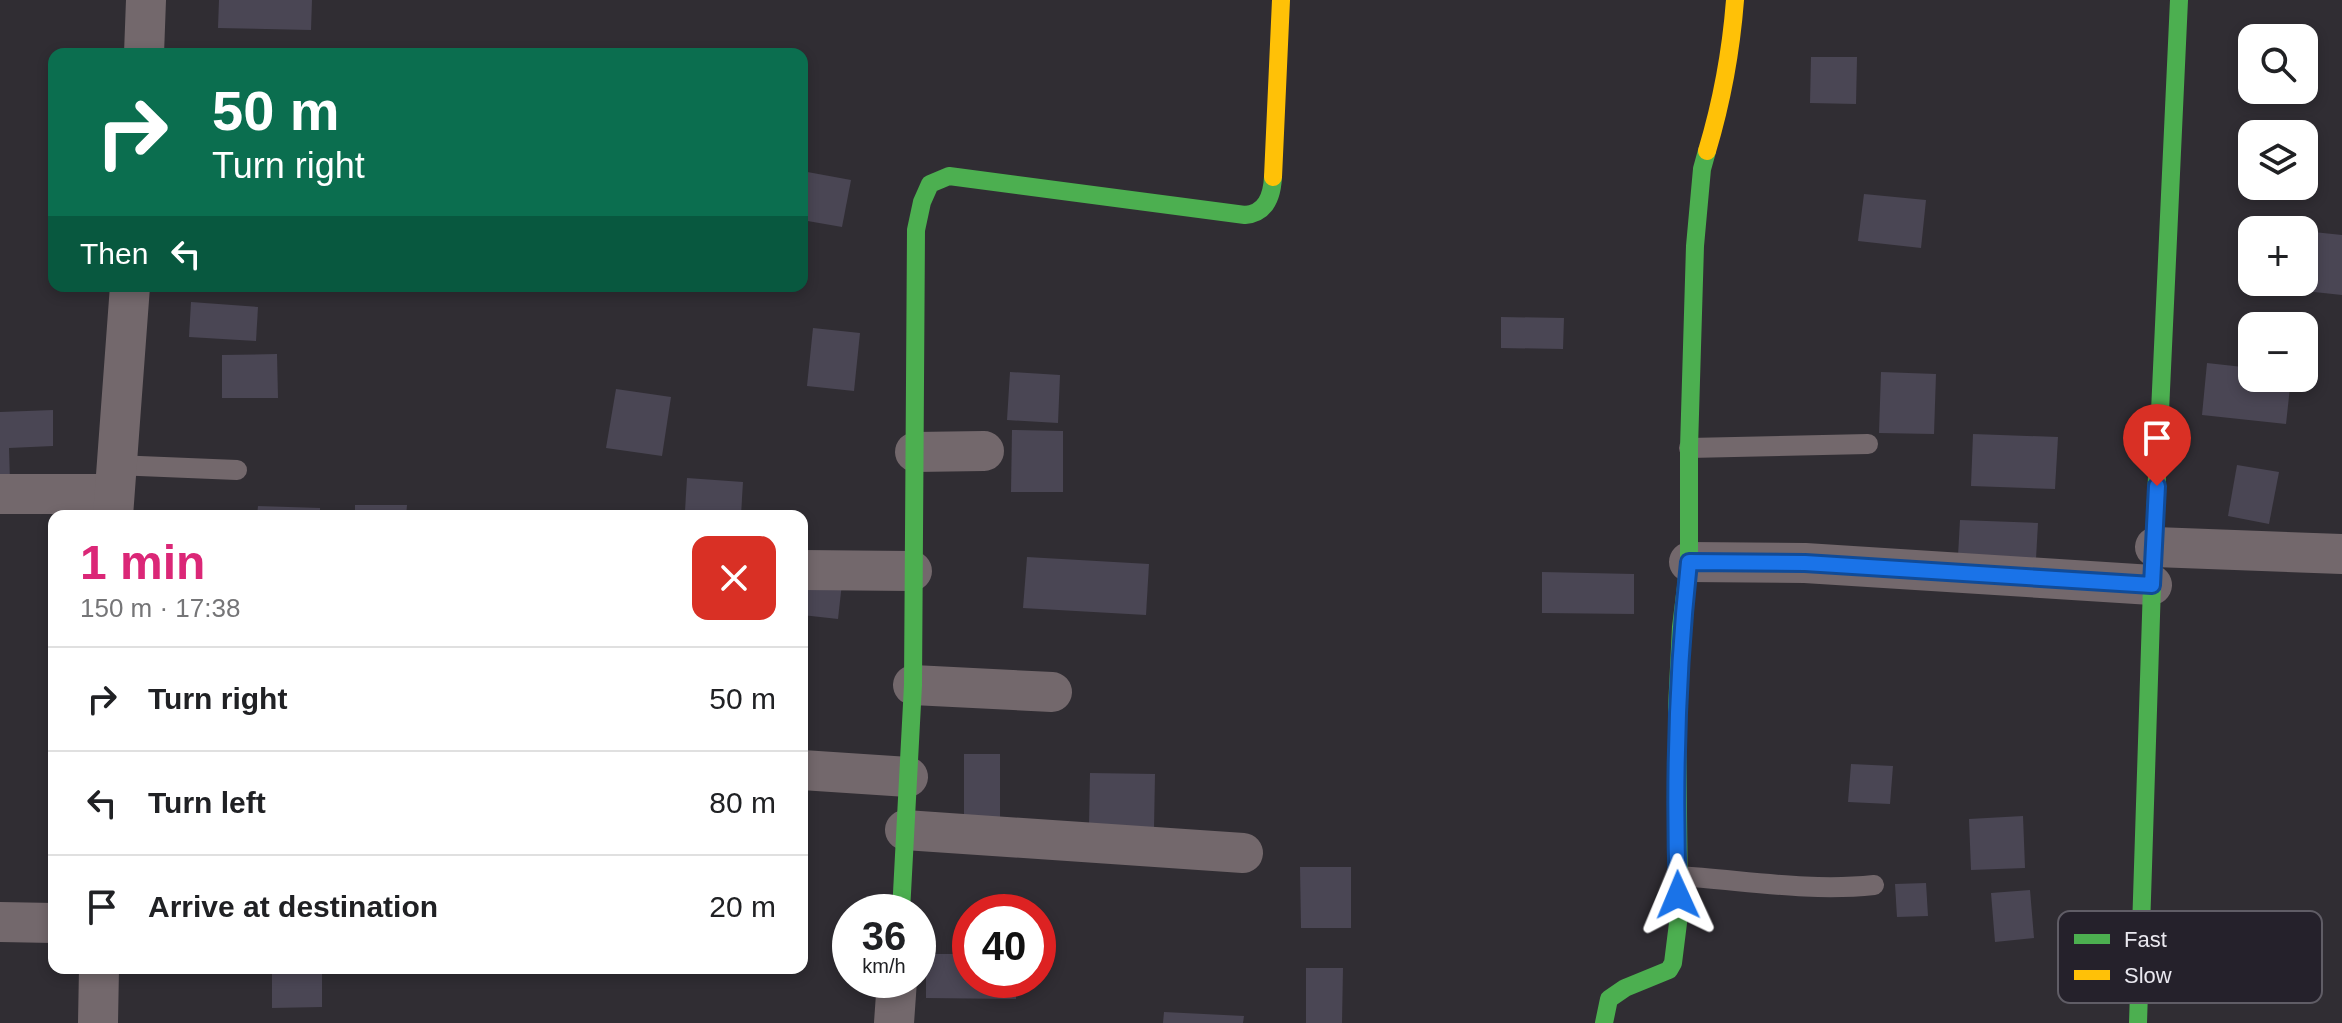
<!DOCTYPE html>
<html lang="en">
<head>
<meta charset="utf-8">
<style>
	body { margin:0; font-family:Arial,sans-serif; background:#f6f6f6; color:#202124; height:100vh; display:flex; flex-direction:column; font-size:30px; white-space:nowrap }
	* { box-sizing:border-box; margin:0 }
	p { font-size:26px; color:#757577 }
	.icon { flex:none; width:44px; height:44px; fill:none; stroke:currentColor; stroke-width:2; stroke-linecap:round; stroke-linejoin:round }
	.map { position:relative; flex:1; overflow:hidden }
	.panel { position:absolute; left:48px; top:510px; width:760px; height:464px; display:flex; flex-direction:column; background:#fff; border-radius:16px; box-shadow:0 4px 12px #0003 }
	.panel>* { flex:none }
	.banner { position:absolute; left:48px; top:48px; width:760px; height:244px; border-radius:16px; box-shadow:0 4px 12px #0003; background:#0b6e4f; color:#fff; overflow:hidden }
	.fabs { position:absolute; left:2238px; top:24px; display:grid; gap:16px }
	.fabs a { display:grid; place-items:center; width:80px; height:80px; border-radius:16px; background:#fff; box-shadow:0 4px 12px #0003; font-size:40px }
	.speed { position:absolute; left:832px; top:894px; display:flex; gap:16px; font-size:40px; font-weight:700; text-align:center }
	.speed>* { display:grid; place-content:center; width:104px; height:104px; border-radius:50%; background:#fff; box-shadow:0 4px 12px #0003; line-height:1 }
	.speed small { font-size:20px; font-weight:400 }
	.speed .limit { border:12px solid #d22; background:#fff; color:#111 }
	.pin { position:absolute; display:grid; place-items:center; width:68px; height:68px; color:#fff; margin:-82px -34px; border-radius:50% 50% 50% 0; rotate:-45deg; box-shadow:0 0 8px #0007 }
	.pin .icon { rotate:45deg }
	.me { position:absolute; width:88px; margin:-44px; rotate:359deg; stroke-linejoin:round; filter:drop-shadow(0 0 6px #0008) }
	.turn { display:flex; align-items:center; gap:28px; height:168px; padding:0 32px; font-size:36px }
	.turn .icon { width:104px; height:104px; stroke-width:2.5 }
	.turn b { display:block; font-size:56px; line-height:68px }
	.then { display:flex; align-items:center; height:76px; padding:0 32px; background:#0003; gap:16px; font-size:30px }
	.round { display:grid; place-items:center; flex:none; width:84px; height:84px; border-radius:16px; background:#f6f6f6 }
	.head { display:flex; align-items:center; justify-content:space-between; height:136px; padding:0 32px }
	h1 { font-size:48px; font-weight:800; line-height:60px; color:#db2777 }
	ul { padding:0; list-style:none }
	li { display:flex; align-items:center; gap:24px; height:104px; padding:0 32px; border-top:2px solid #e0e0e0 }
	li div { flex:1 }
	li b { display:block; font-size:30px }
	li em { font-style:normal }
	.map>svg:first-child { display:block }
</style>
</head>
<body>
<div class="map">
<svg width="2342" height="1023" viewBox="0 0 2342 1023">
	<rect width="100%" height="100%" fill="#302d33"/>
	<!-- building -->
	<g fill="#4a4654">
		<polygon points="219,0 312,0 311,30 218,28"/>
		<polygon points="1811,57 1857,57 1856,104 1810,103"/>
		<polygon points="802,171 851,180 842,227 802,220"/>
		<polygon points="1864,194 1926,200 1921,248 1858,241"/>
		<polygon points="2304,231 2342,235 2342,295 2258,286 2258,282 2304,282"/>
		<polygon points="191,302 258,307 256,341 189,337"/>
		<polygon points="1501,317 1564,318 1563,349 1501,348"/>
		<polygon points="813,328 860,333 854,391 807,386"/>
		<polygon points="277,354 278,398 222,398 222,355"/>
		<polygon points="2207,363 2252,368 2252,378 2291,378 2286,424 2202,415"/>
		<polygon points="1010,372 1060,375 1058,423 1007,420"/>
		<polygon points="1881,372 1936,374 1934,434 1879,433"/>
		<polygon points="616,389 671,397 662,456 606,448"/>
		<polygon points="53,410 53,446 9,448 10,482 0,482 0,412"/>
		<polygon points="1012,430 1063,431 1063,492 1011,492"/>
		<polygon points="1973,434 2058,437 2055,489 1971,486"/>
		<polygon points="2237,465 2279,472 2269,524 2228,516"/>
		<polygon points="687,478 743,482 741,515 685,511"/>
		<polygon points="355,505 407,505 406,516 355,516"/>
		<polygon points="258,506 320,508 320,516 257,516"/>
		<polygon points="1960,520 2038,523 2036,559 1958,556"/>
		<polygon points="1027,557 1149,564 1146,615 1023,608"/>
		<polygon points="1542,572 1634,574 1634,614 1542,613"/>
		<polygon points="802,578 842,583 838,619 802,615"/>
		<polygon points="964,754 1000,754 1000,824 964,825"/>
		<polygon points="1851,764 1893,766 1890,804 1848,802"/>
		<polygon points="1090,773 1155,774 1154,828 1089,827"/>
		<polygon points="2023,816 2025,868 1971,870 1969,819"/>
		<polygon points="1300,867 1351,867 1351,928 1301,928"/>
		<polygon points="1926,883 1928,916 1897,917 1895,884"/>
		<polygon points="2030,890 2034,938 1995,942 1991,893"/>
		<polygon points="926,954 970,954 970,980 1016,980 1016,999 926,998"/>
		<polygon points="1306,968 1343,968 1342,1023 1306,1023"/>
		<polygon points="322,970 322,1007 272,1008 272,971"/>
		<polygon points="1164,1012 1244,1016 1243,1023 1163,1023"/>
	</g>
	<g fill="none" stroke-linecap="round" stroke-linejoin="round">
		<!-- lane -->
		<g stroke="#73686c" stroke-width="20">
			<polyline points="1689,448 1868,444"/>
			<polyline points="115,465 237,470"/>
			<path d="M1677,876C1743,880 1808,892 1874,885"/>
		</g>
		<!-- street -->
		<g stroke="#73686c" stroke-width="40">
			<polyline points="144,54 146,0"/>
			<polyline points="915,452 984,451"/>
			<polyline points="0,494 113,494"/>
			<polyline points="113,516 130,286"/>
			<polyline points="2155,547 2342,554"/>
			<polyline points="1689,562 1805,563 2152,585"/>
			<polyline points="802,570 912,571"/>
			<polyline points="913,685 1052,692"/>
			<polyline points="802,770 908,777"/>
			<polyline points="905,830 1243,853"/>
			<polyline points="0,922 54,923"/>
			<polyline points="98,1023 99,968"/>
			<polyline points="894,1023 897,980"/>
		</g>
		<!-- fast -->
		<g stroke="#4caf50" stroke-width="18">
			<path d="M901,912L913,685L916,230L922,202L930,184L949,176L1245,215C1266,213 1272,196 1273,177"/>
			<polyline points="1604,1023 1609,999 1625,988 1669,970 1673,963 1679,915 1677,708 1681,627 1689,562 1689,448 1695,246 1702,169 1707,151"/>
			<polyline points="2138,1023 2152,585 2179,0"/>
		</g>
		<!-- slow -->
		<g stroke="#ffc107" stroke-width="18">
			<path d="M1707,151C1722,101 1731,52 1735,0"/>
			<polyline points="1273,177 1281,0"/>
		</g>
	</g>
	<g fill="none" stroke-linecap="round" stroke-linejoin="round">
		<!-- route casing -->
		<g stroke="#114b97" stroke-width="20">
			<path id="route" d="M1678,895C1674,784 1677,672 1689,562L1805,563L2152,585L2157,486"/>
		</g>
		<!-- route -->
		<use href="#route" stroke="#1a73e8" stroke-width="14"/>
	</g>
	<!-- legend -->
	<rect x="2058" y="911" width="264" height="92" rx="12" fill="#25212b" stroke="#605d66" stroke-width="2"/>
	<rect x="2074" y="934" width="36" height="10" fill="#4caf50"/>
	<rect x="2074" y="970" width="36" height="10" fill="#ffc107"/>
	<g font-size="22" fill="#eae8ef">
		<text x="2124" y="947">Fast</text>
		<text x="2124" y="983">Slow</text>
	</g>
</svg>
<div class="fabs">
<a><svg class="icon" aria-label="search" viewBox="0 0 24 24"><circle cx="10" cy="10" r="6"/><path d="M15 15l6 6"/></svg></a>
<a><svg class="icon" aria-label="layers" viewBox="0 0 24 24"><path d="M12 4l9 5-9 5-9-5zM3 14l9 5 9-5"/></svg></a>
<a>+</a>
<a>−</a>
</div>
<div class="speed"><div>36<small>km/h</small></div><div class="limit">40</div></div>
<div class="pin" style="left:2157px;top:486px;background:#d93025"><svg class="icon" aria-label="arrive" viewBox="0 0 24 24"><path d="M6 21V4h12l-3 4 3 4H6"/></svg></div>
<svg class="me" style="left:1678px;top:895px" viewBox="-20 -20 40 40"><path d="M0-17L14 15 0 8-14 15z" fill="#1a73e8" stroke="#fff" stroke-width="4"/></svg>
<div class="banner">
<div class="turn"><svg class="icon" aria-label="right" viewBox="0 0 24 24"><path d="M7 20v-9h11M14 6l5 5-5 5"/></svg><div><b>50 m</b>Turn right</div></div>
<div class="then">Then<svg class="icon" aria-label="left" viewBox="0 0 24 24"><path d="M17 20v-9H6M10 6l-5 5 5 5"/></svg></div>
</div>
<section class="panel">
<div class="head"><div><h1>1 min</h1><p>150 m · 17:38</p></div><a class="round" style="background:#d93025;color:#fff"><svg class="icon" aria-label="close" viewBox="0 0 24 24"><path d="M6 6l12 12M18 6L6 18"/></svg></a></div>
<ul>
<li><svg class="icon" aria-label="right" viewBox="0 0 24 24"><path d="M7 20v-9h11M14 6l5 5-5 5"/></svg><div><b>Turn right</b></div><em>50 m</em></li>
<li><svg class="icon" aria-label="left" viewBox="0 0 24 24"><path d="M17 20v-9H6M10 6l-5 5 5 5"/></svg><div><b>Turn left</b></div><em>80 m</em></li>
<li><svg class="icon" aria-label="arrive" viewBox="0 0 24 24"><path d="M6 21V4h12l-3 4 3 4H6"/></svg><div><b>Arrive at destination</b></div><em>20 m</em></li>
</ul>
</section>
</div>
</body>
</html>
